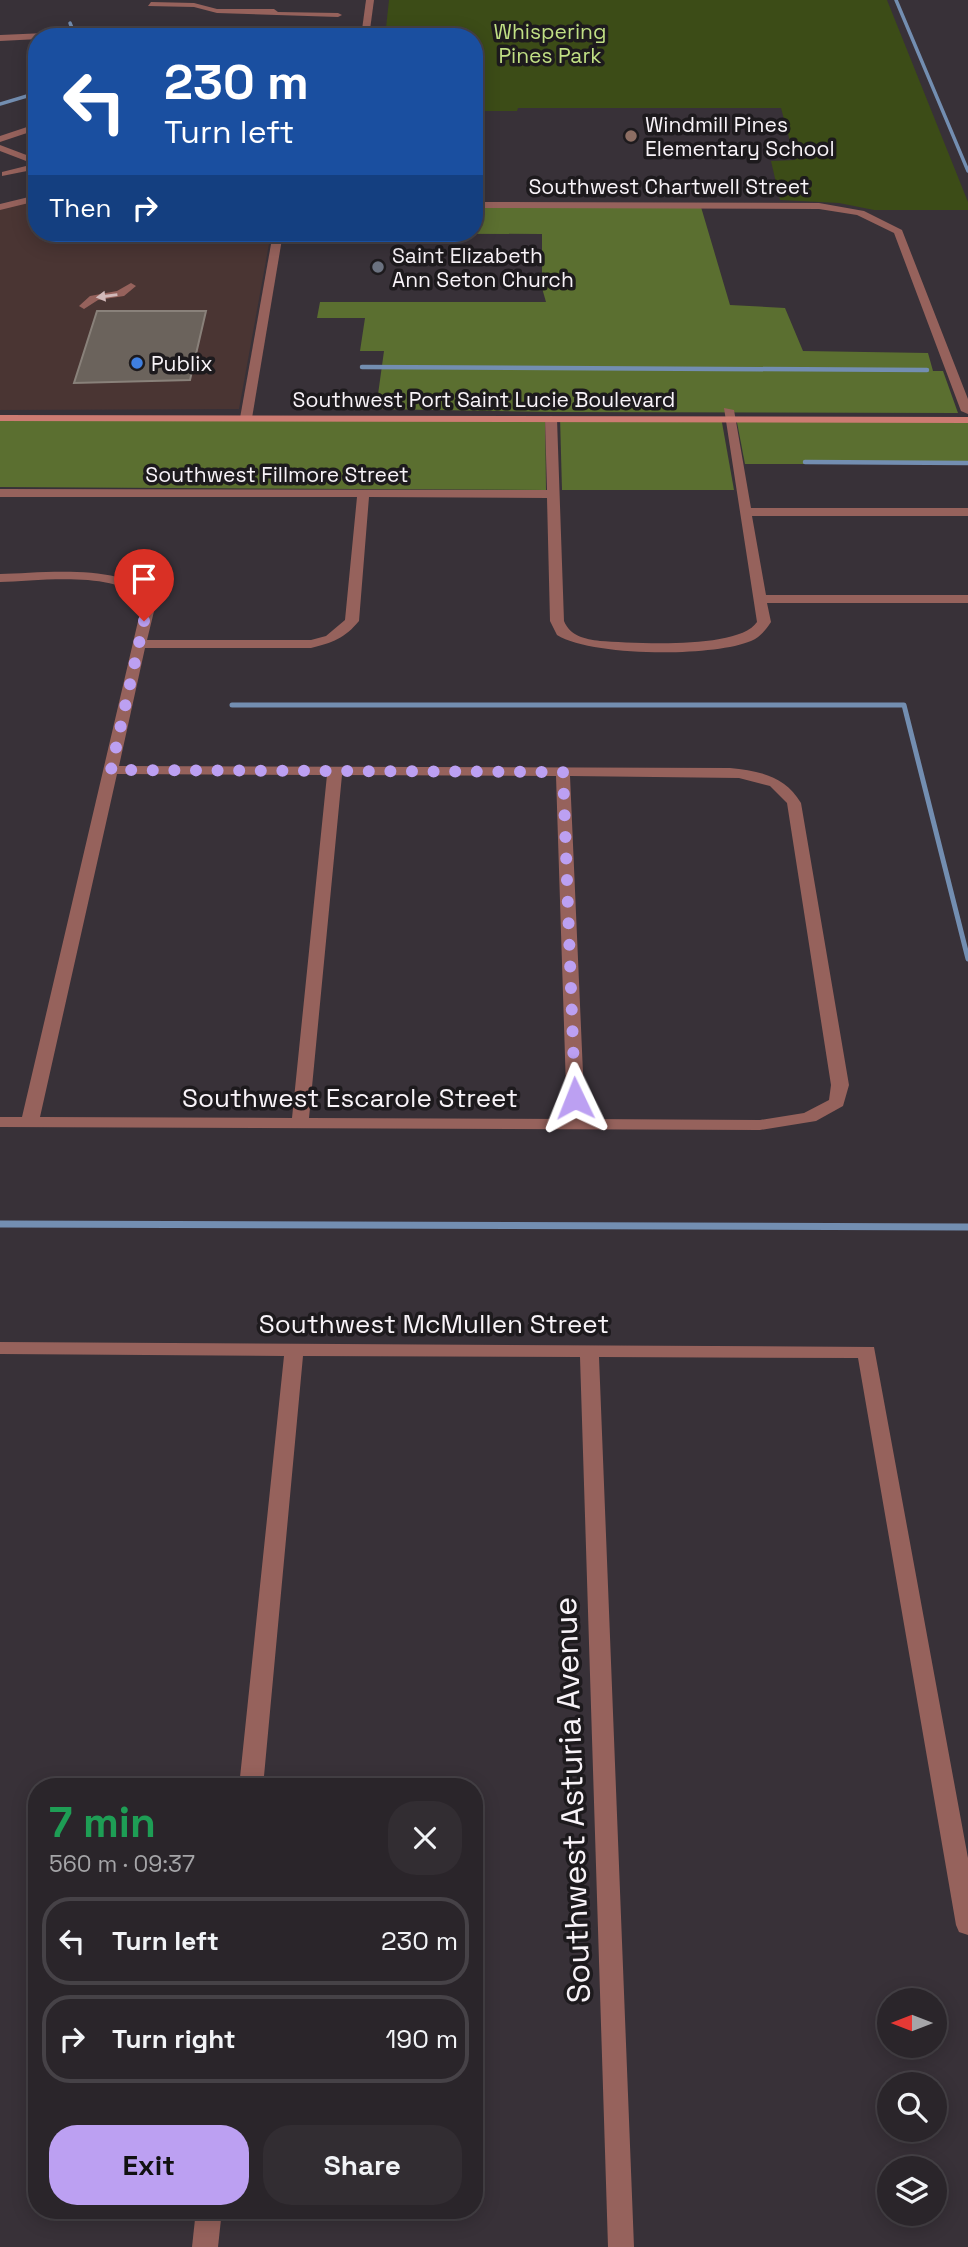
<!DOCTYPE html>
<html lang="en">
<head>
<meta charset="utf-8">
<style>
	body { margin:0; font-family:"Space Grotesk",sans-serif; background:#322d32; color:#f1f3f6; height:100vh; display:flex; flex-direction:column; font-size:26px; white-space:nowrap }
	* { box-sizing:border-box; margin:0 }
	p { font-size:23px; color:#a5a5a8 }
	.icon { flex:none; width:38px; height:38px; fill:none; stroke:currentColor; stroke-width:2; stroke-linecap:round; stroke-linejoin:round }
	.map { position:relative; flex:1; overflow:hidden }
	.details { position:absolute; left:28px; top:1778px; width:455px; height:441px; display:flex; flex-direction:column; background:#2a252a; border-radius:28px; box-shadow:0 4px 18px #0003,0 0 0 2px #464247 }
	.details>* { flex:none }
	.hud { position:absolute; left:28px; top:28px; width:455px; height:214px; border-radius:28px; box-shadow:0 4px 18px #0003,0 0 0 2px #464247; background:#1a4fa0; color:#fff; overflow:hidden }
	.needle { width:46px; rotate:270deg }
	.fabs { position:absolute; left:877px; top:1988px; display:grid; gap:14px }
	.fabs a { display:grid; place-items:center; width:70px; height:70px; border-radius:50%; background:#2a252a; box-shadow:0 4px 18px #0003,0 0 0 2px #464247; font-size:35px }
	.pin { position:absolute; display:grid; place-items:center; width:60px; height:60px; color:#fff; margin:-72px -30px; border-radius:50% 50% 50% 0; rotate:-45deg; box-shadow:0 0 7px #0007 }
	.pin .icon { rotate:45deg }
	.me { position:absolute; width:77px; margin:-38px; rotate:358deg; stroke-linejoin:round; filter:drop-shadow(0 0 5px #0008) }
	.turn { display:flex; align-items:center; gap:24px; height:147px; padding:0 21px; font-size:32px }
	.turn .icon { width:91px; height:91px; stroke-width:2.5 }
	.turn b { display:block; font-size:49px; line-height:60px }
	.then { display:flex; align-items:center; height:66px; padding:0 21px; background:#0003; gap:14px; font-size:26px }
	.round { display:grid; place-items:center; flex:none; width:74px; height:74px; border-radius:28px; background:#322d32 }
	.summary { display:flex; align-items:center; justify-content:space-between; height:119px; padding:0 21px }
	h1 { font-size:42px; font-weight:600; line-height:52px; color:#1e9e55 }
	.action { display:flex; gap:14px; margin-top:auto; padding:14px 21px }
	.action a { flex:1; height:80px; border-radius:28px; background:#bca0f2; color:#111; font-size:28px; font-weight:600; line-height:80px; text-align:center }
	.action a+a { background:#322d32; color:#f1f3f6 }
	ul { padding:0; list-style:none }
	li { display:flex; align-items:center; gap:21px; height:88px; margin:0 14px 10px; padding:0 7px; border:4px solid #464247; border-radius:28px }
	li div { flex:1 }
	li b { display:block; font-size:26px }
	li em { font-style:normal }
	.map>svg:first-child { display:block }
</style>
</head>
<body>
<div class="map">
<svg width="968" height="2247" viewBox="0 0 968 2247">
	<rect width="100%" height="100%" fill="#383138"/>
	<!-- commercial -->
	<polygon fill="#4a3533" points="37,200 37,233 271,233 239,409 0,410 0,209"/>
	<!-- green -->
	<polygon fill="#3c4c17" points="389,0 887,0 968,202 968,210 874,210 839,203 780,200 771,161 795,160 781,108 518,108 517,111 474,111 474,37 385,37"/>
	<!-- forest -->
	<g fill="#5b6f30">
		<polygon points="474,207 701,207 730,305 785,308 803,351 928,353 933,371 943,371 958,413 552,412 376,409 384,351 360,351 365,318 317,318 320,302 546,302 542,288 542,234 284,233 474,233"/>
		<polygon points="0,416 545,417 546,490 0,487"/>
		<polygon points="560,417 721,417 734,490 562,490"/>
		<polygon points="736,417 968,418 968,464 745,464"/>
	</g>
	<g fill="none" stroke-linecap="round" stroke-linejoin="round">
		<!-- stream-far3 -->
		<g stroke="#738eb1" stroke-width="3.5">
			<polyline points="896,0 968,171"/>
			<polyline points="70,23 72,28"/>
			<polyline points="0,104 37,93"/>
		</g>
		<!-- stream-far2 -->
		<g stroke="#738eb1" stroke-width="4.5">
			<polyline points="362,367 927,370"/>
			<polyline points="805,462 968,463"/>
		</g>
		<!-- stream-far1 -->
		<polyline stroke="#738eb1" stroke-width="5" points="232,705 904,705 968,959"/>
		<!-- stream -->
		<polyline stroke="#738eb1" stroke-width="7" points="0,1224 968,1227"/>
	</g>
	<!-- building -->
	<polygon fill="#6b635c" stroke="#89817a" stroke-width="2" points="97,311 206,311 190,380 74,383"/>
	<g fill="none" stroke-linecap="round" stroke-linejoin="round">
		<!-- minor -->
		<g fill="#96625c" fill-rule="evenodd">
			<polygon points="151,2 194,3 217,9 274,9 278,12 338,13 342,15 338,17 217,13 194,7 148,6"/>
			<polygon points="137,29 365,33 369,36 137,34 0,41 0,35"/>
			<polygon points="27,127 30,128 30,132 0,142 0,136"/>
			<polygon points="0,145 37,159 37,169 2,176 2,172 34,164 0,151"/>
			<polygon points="474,202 819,203 864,211 902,230 968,399 968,414 961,411 894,233 857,215 819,209 474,208"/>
			<polygon points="273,233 283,233 252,418 246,421 240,418"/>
			<polygon points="131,283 136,286 124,296 98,300 84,309 79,306 90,296 117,291"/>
			<path d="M724,408L734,410L751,508H968V516H752L766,595H968V603H767L771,622C766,630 760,637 751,641C713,657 593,657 557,635L550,621L547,498L369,497L359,621C345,638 332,643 311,648H145L119,766L730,768C760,771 785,776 801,803L849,1085L843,1106L816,1121L760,1130L0,1127V1117H22L143,600C115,570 38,581 0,582V574C43,573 127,562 157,599L147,640H311L326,636L345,620L357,497H0V489L547,490L545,419L551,416L557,419L564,621C570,636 585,639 600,641C634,643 738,650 757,622ZM117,774L327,775L292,1118L40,1117ZM342,775L556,776L567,1119L309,1118ZM570,776L739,778L770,786L787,803L831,1085L829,1100L804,1113L760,1120L585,1119Z"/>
			<polygon points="0,1342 874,1347 968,1858 968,1935 959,1932 956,1925 858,1358 599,1357 634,2247 608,2247 580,1357 303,1356 263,1787 239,1787 284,1356 0,1354"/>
			<polygon points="196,2210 222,2210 218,2247 192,2247"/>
		</g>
		<!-- tertiary -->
		<g fill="#96625c" fill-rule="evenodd">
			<polygon points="366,0 374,0 369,37 361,37"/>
			<polygon points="37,195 37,201 0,210 0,204"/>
		</g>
		<!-- secondary -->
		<polygon fill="#cc7b72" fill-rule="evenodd" points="0,415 968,417 968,423 0,421"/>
	</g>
	<!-- one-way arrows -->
	<defs><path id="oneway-solid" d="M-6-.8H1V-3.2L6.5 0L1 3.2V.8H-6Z" transform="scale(1.75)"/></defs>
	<use fill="#d1b9ba" href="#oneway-solid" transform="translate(107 296) rotate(172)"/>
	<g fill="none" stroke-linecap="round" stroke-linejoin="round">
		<!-- route -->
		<polyline stroke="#bca0f2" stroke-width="12" stroke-dasharray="0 21.6" points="144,621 111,770 563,772 575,1098"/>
	</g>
	<!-- markers -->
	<circle fill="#8d6e63" stroke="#1d1a1d" stroke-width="2.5" cx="631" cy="136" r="7"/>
	<circle fill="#6b7280" stroke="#1d1a1d" stroke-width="2.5" cx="378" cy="267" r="7"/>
	<circle fill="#3f7fe0" stroke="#1d1a1d" stroke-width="2.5" cx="137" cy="363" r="7"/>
	<g text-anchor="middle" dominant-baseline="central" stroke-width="7" stroke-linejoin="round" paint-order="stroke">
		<!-- far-park labels -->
		<g font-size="21" fill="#c0df84" stroke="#1d1a1d">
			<text x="550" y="31">Whispering<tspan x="550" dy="24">Pines Park</tspan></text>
		</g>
		<!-- far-poi labels -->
		<g font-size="21" fill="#f8f3f8" stroke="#1d1a1d" text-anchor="start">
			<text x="645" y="124">Windmill Pines<tspan x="645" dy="24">Elementary School</tspan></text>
			<text x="392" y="255">Saint Elizabeth<tspan x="392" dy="24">Ann Seton Church</tspan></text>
			<text x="151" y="363">Publix</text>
		</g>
		<!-- far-street labels -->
		<g font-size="21" fill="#f8f3f8" stroke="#1d1a1d">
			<text x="669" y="186">Southwest Chartwell Street</text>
			<text x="484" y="399">Southwest Port Saint Lucie Boulevard</text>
			<text x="277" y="474">Southwest Fillmore Street</text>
		</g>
		<!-- street labels -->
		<g font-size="26" fill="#f8f3f8" stroke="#1d1a1d">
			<text x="350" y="1098">Southwest Escarole Street</text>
			<text x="434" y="1324">Southwest McMullen Street</text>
		</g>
		<!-- near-street labels -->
		<g font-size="32" fill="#f8f3f8" stroke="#1d1a1d">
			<text transform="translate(572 1800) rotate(-92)">Southwest Asturia Avenue</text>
		</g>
	</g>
</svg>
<div class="fabs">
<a><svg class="needle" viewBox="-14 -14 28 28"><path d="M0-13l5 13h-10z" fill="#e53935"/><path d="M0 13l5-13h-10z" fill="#a5a5a8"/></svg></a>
<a><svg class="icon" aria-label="search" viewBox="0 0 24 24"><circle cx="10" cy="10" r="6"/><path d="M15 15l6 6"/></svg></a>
<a><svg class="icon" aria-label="layers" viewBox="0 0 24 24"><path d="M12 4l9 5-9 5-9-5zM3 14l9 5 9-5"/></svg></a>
</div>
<div class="pin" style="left:144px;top:621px;background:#d93025"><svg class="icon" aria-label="arrive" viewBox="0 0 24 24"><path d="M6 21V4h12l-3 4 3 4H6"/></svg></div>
<svg class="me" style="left:575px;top:1098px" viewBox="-20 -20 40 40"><path d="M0-17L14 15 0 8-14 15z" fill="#bca0f2" stroke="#fff" stroke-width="4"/></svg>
<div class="hud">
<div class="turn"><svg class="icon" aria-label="left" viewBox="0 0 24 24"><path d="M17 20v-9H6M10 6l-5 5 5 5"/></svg><div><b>230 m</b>Turn left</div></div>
<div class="then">Then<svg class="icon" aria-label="right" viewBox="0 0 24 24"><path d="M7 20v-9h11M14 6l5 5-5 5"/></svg></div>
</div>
<section class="details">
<div class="summary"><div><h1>7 min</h1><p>560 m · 09:37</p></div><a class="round"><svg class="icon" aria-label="close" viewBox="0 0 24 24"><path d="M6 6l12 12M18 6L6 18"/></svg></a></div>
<ul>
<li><svg class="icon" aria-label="left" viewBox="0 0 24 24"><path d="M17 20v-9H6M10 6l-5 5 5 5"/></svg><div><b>Turn left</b></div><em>230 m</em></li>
<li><svg class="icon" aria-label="right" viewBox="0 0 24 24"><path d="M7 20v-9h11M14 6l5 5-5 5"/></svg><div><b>Turn right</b></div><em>190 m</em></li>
</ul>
<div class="action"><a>Exit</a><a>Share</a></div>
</section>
</div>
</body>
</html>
